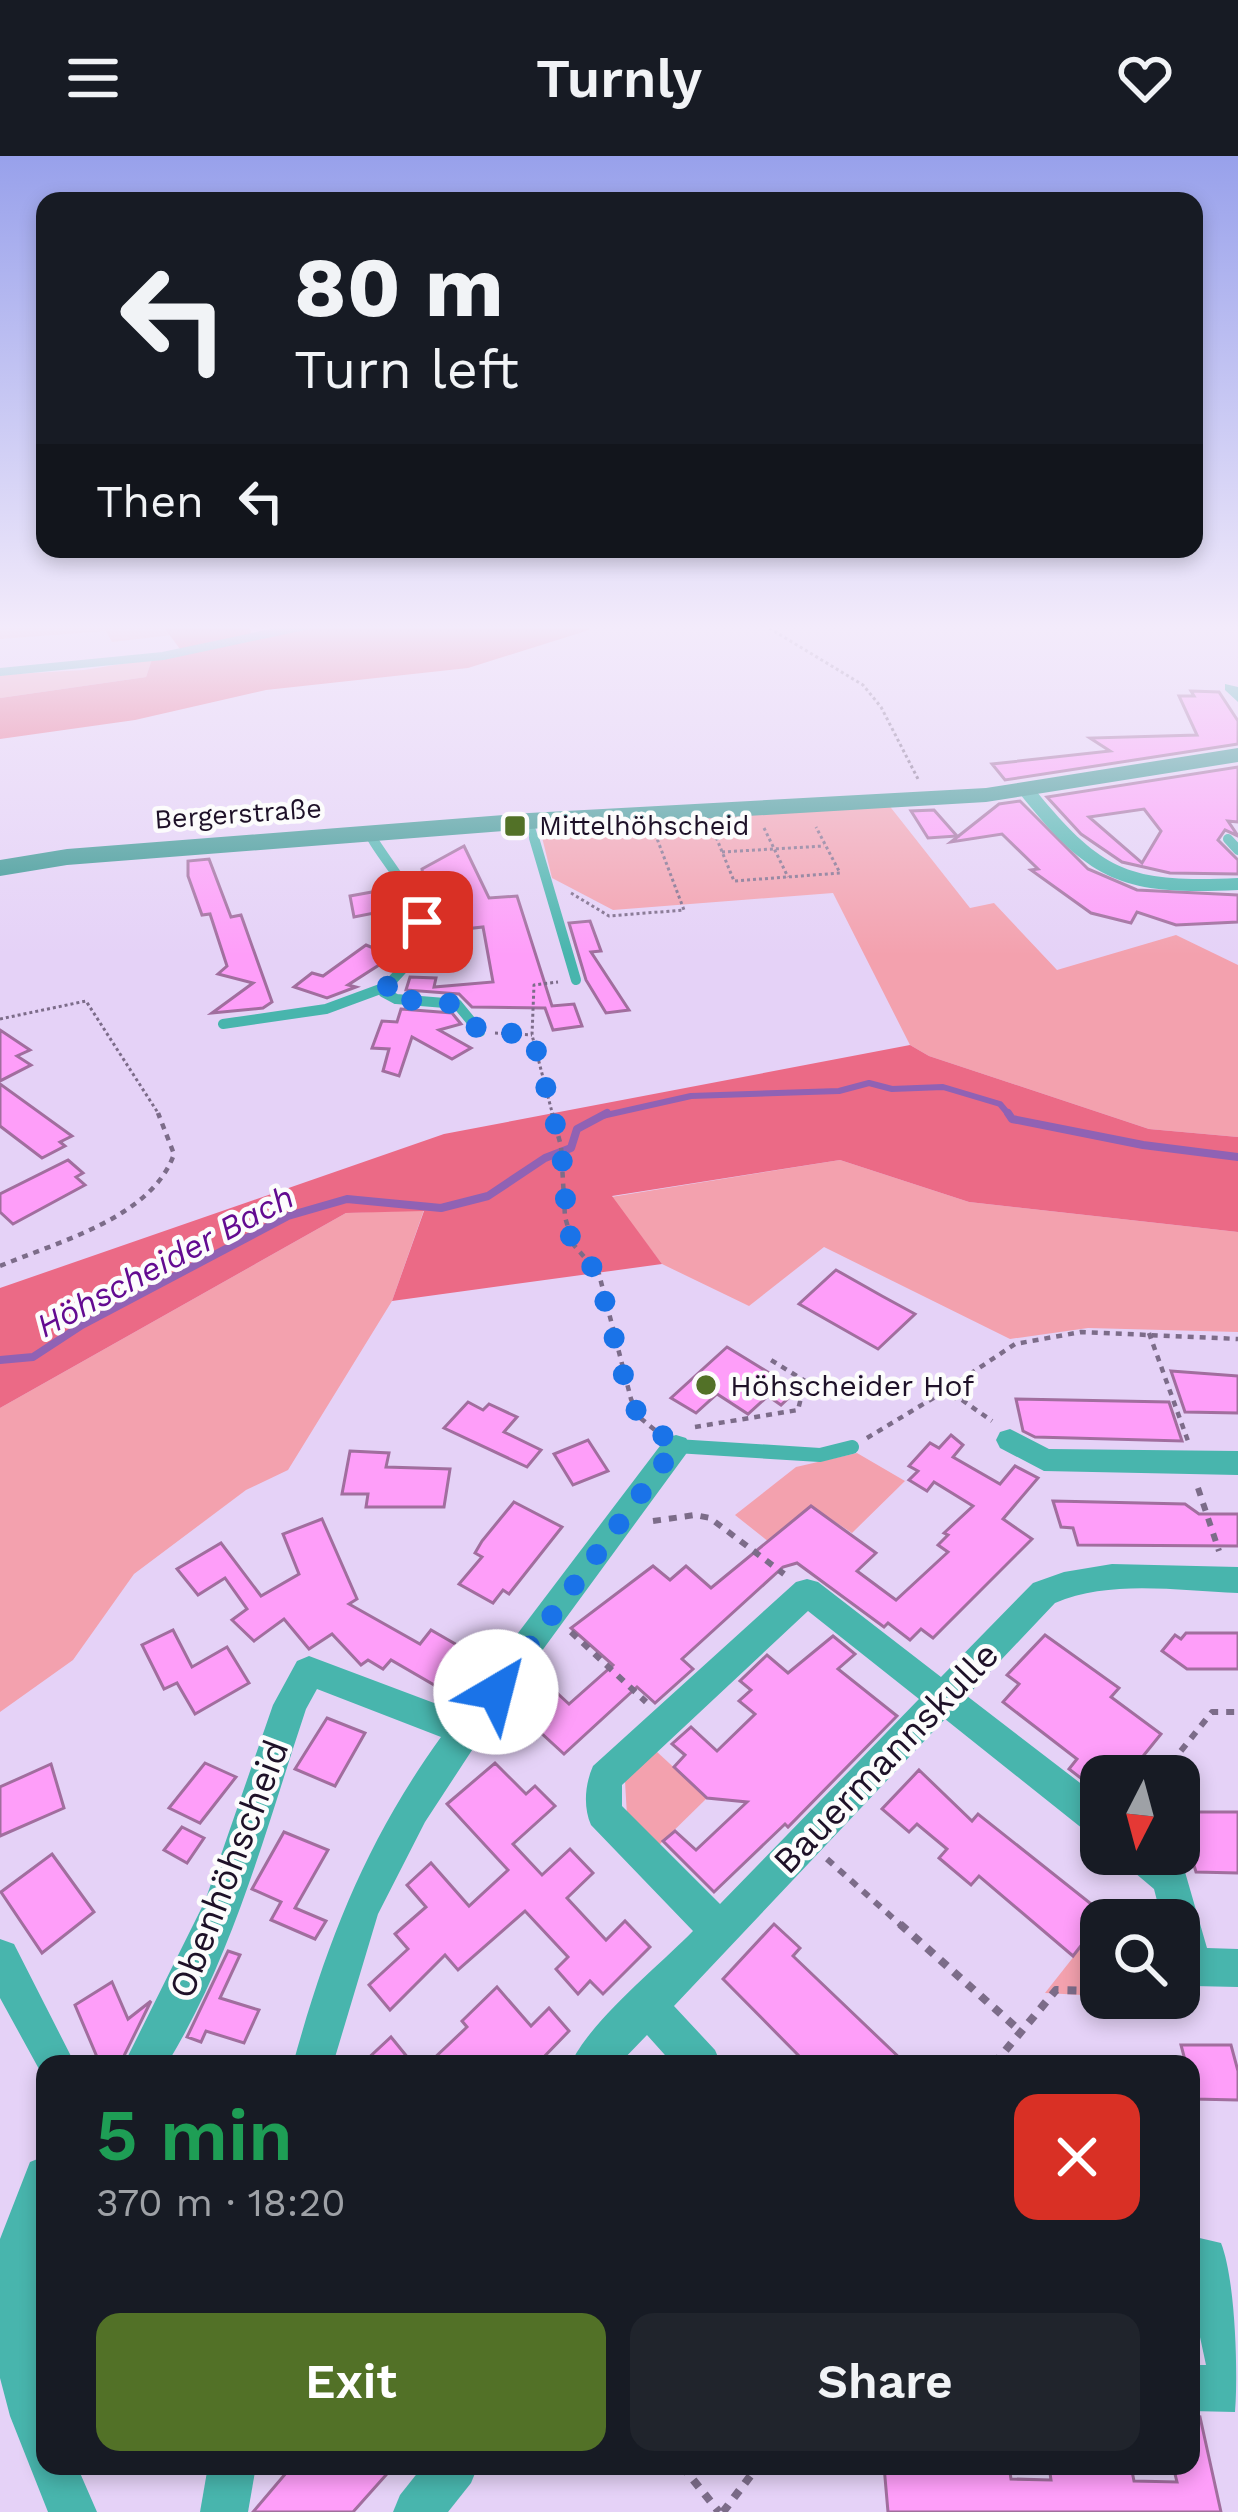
<!DOCTYPE html>
<html lang="en">
<head>
<meta charset="utf-8">
<style>
	body { margin:0; font-family:"Work Sans",sans-serif; background:#20242c; color:#f1f3f6; height:100vh; display:flex; flex-direction:column; font-size:45px; white-space:nowrap }
	* { box-sizing:border-box; margin:0 }
	p { font-size:39px; color:#9ea1a6 }
	.icon { flex:none; width:66px; height:66px; fill:none; stroke:currentColor; stroke-width:2; stroke-linecap:round; stroke-linejoin:round }
	.map { position:relative; flex:1; overflow:hidden }
	.panel { position:absolute; left:36px; top:1899px; width:1164px; height:420px; display:flex; flex-direction:column; background:#171b24; border-radius:24px; box-shadow:0 6px 18px #0003 }
	.panel>* { flex:none }
	.guide { position:absolute; left:36px; top:36px; width:1167px; height:366px; border-radius:24px; box-shadow:0 6px 18px #0003; background:#171b24; color:#f1f3f6; overflow:hidden }
	.needle { width:78px; rotate:186deg }
	.fabs { position:absolute; left:1080px; top:1599px; display:grid; gap:24px }
	.fabs a { display:grid; place-items:center; width:120px; height:120px; border-radius:24px; background:#171b24; box-shadow:0 6px 18px #0003; font-size:60px }
	.pin { position:absolute; display:grid; place-items:center; width:102px; height:102px; color:#fff; margin:-51px; border-radius:24px; box-shadow:0 6px 18px #0006 }
	.me { position:absolute; width:132px; margin:-66px; rotate:37deg; stroke-linejoin:round; filter:drop-shadow(0 0 9px #0008) }
	.turn { display:flex; align-items:center; gap:42px; height:252px; padding:0 60px; font-size:54px }
	.turn .icon { width:156px; height:156px; stroke-width:2.5 }
	.turn b { display:block; font-size:84px; line-height:102px }
	.then { display:flex; align-items:center; height:114px; padding:0 60px; background:#0003; gap:24px; font-size:45px }
	.round { display:grid; place-items:center; flex:none; width:126px; height:126px; border-radius:24px; background:#20242c }
	.head { display:flex; align-items:center; justify-content:space-between; height:204px; padding:0 60px }
	h1 { font-size:72px; font-weight:600; line-height:90px; color:#1e9e55 }
	.primary-button { display:flex; gap:24px; margin-top:auto; padding:24px 60px }
	.primary-button a { flex:1; height:138px; border-radius:24px; background:#527127; color:#fff; font-size:48px; font-weight:600; line-height:138px; text-align:center }
	.primary-button a+a { background:#20242c; color:#f1f3f6 }
	header { display:flex; justify-content:space-between; align-items:center; height:156px; padding:0 60px; background:#171b24; font-size:54px; font-weight:600 }
	.map>svg:first-child { display:block }
</style>
</head>
<body>
<header><svg class="icon" aria-label="menu" viewBox="0 0 24 24"><path d="M4 6h16M4 12h16M4 18h16"/></svg>Turnly<svg class="icon" aria-label="heart" viewBox="0 0 24 24"><path d="M12 20l-8-8c-3-5 5-10 8-4 3-6 11-1 8 4z"/></svg></header>
<div class="map">
<svg width="1238" height="2356" viewBox="0 0 1238 2356">
	<rect width="100%" height="100%" fill="#e5d2f7"/>
	<!-- green -->
	<g fill="#f3a1ae">
		<polygon points="0,469 162,469 172,479 112,486 106,475 0,483"/>
		<polygon points="152,503 146,521 0,542 0,519 84,514"/>
		<polygon points="888,648 970,752 994,747 1057,814 1176,779 1238,809 1238,981 1149,973 929,900 910,889 833,737 613,754 552,722 539,669"/>
		<polygon points="840,1004 969,1046 1238,1076 1238,1176 1088,1172 1010,1183 824,1091 749,1150 662,1108 611,1041"/>
		<polygon points="424,1054 392,1145 288,1314 246,1334 134,1418 73,1504 0,1556 0,1252 346,1057"/>
		<polygon points="857,1297 905,1325 852,1377 811,1350 769,1386 735,1359 796,1311"/>
		<polygon points="656,1595 707,1642 657,1691 627,1660 625,1625"/>
		<polygon points="1101,1766 1101,1840 1045,1837"/>
	</g>
	<!-- forest -->
	<g fill="#eb6a86">
		<polygon points="162,469 249,469 251,478 291,469 590,469 589,474 468,512 266,534 135,564 0,583 0,542 146,521 152,503 183,497"/>
		<polygon points="910,889 929,900 1149,973 1238,981 1238,1076 969,1046 840,1004 612,1040 662,1108 392,1145 424,1055 346,1057 0,1252 0,1132 444,978"/>
	</g>
	<g fill="none" stroke-linecap="round" stroke-linejoin="round">
		<!-- stream-far1 -->
		<polyline stroke="#9062b4" stroke-width="6" points="602,960 691,940 839,935 869,927 892,933 943,931 1000,948 1010,960"/>
		<!-- stream -->
		<g stroke="#9062b4" stroke-width="8">
			<polyline points="1008,957 1012,963 1143,989 1238,1001"/>
			<polyline points="0,1204 33,1201 82,1169 288,1060 347,1043 441,1052 488,1040 545,1002 571,992 577,973 607,957"/>
		</g>
	</g>
	<!-- building -->
	<g fill="#fe9ef9" stroke="#a16e9e" stroke-width="3" fill-rule="evenodd">
		<polygon points="1191,535 1219,536 1238,565 1238,588 1005,624 992,608 1110,595 1090,582 1197,579 1179,540 1194,540"/>
		<path d="M1238,611V666L1228,665L1238,680L1225,674L1218,684L1238,704V718L1170,717L1122,706L1081,678L1047,641ZM1144,653L1161,675L1142,707L1089,661Z"/>
		<polygon points="1020,645 1088,713 1137,734 1238,739 1238,766 1176,769 1137,756 1131,767 1091,757 1031,714 1038,713 1002,678 951,686 999,648"/>
		<polygon points="934,654 957,680 928,682 911,655"/>
		<polygon points="464,690 489,742 517,740 552,850 574,848 582,870 553,874 545,852 472,851 459,838 406,834 410,821 436,822 434,831 493,826 483,771 447,775 441,744 424,747 414,728 424,726 422,713"/>
		<polygon points="209,703 231,761 241,759 272,846 263,852 212,857 253,827 218,818 227,810 210,758 202,759 188,720 188,705"/>
		<polygon points="394,732 405,751 354,761 350,740"/>
		<polygon points="590,765 601,795 591,796 629,854 606,857 586,824 569,767"/>
		<polygon points="366,789 393,800 348,829 356,831 327,842 294,831 312,817 323,820"/>
		<polygon points="401,853 452,857 461,868 439,874 471,892 452,903 412,881 399,920 383,915 389,893 372,892 382,865 397,866"/>
		<polygon points="0,874 30,894 17,900 31,909 0,925"/>
		<polygon points="0,928 72,980 60,986 65,990 42,1002 0,970"/>
		<polygon points="68,1004 83,1017 76,1021 85,1029 13,1068 0,1056 0,1038"/>
		<polygon points="836,1114 882,1140 915,1158 878,1193 799,1148"/>
		<polygon points="727,1191 784,1226 797,1234 781,1249 768,1240 748,1258 717,1238 696,1257 671,1242"/>
		<polygon points="1171,1215 1238,1220 1238,1257 1185,1256"/>
		<polygon points="1016,1243 1169,1246 1182,1285 1035,1281 1023,1275"/>
		<polygon points="468,1246 483,1254 489,1248 517,1261 504,1276 541,1294 527,1311 444,1272"/>
		<polygon points="951,1279 963,1289 953,1301 1000,1328 1015,1310 1038,1322 1003,1363 1032,1383 933,1482 921,1473 910,1484 888,1467 884,1471 797,1407 783,1411 682,1503 693,1513 655,1547 637,1531 564,1598 514,1552 545,1526 569,1548 613,1509 571,1472 653,1410 670,1424 686,1410 711,1432 811,1350 876,1397 857,1415 896,1444 948,1396 938,1389 948,1379 944,1377 973,1350 934,1326 927,1335 909,1324 918,1315 909,1310 930,1287 939,1292"/>
		<polygon points="588,1284 608,1315 573,1329 554,1298"/>
		<polygon points="350,1295 389,1297 386,1311 450,1313 444,1351 366,1351 368,1338 342,1338"/>
		<polygon points="1053,1345 1185,1348 1199,1358 1238,1358 1238,1390 1078,1389 1073,1372 1061,1371"/>
		<polygon points="514,1346 562,1371 509,1438 503,1434 493,1447 459,1428 482,1401 475,1397 482,1385"/>
		<polygon points="322,1363 357,1443 349,1448 420,1488 431,1474 476,1500 448,1537 391,1504 383,1513 368,1504 361,1509 332,1478 309,1493 284,1463 254,1485 232,1464 247,1453 225,1422 198,1439 177,1413 221,1387 261,1440 299,1418 283,1378"/>
		<polygon points="173,1474 192,1511 227,1491 249,1527 195,1558 177,1527 164,1533 142,1489"/>
		<polygon points="1186,1477 1238,1477 1238,1513 1187,1513 1162,1495 1175,1479 1181,1483"/>
		<polygon points="1045,1479 1119,1532 1111,1541 1161,1578 1127,1620 1101,1620 1095,1633 1069,1613 1077,1603 1003,1546 1019,1528 1007,1519"/>
		<polygon points="833,1480 855,1498 838,1513 897,1560 788,1671 785,1668 714,1736 663,1685 675,1675 696,1694 747,1646 707,1642 674,1611 685,1599 672,1588 691,1571 717,1595 755,1558 739,1545 751,1534 740,1525 767,1499 788,1517"/>
		<polygon points="327,1562 365,1577 335,1630 295,1613"/>
		<polygon points="205,1607 236,1621 200,1667 169,1652"/>
		<polygon points="495,1607 526,1638 535,1630 555,1650 513,1688 542,1719 570,1693 593,1717 567,1742 606,1784 625,1765 650,1791 603,1838 590,1825 578,1838 556,1813 568,1801 525,1755 458,1814 445,1799 390,1854 369,1829 408,1793 395,1778 426,1751 407,1729 431,1707 469,1750 508,1714 447,1648"/>
		<polygon points="51,1608 64,1652 0,1680 0,1631"/>
		<polygon points="919,1614 972,1665 978,1658 1105,1759 1073,1800 979,1720 971,1729 939,1702 947,1693 917,1668 909,1676 882,1653"/>
		<polygon points="1179,1656 1238,1656 1238,1717 1196,1716 1190,1696 1179,1696"/>
		<polygon points="182,1671 204,1682 187,1707 164,1694"/>
		<polygon points="284,1676 328,1694 295,1752 326,1765 315,1783 271,1764 281,1746 252,1733"/>
		<polygon points="52,1698 94,1756 42,1797 1,1736"/>
		<polygon points="774,1768 800,1792 793,1800 906,1908 807,1908 723,1823"/>
		<polygon points="228,1795 240,1799 220,1842 259,1854 244,1887 206,1875 201,1886 187,1881"/>
		<polygon points="112,1826 128,1863 151,1845 120,1908 100,1908 75,1849"/>
		<polygon points="497,1831 531,1870 549,1852 569,1875 537,1908 428,1908 467,1871 462,1865"/>
		<polygon points="391,1881 413,1908 362,1908"/>
		<polygon points="1181,1889 1231,1889 1238,1915 1238,1944 1194,1943 1191,1908 1186,1908"/>
		<polygon points="1200,2261 1221,2356 888,2356 884,2310 1009,2310 1011,2323 1051,2324 1049,2310 1131,2310 1134,2325 1177,2326 1173,2310 1191,2310 1191,2262"/>
		<polygon points="292,2310 394,2310 353,2356 253,2356"/>
	</g>
	<g fill="none" stroke-linecap="round" stroke-linejoin="round">
		<!-- path-far3 -->
		<g stroke="#7c6c89" stroke-width="3" stroke-dasharray="3 3" stroke-linecap="butt">
			<polyline points="764,469 863,529 881,551 918,623"/>
			<polyline points="764,672 788,721"/>
			<polyline points="714,676 734,725 840,717 816,671"/>
			<polyline points="722,696 824,690"/>
			<polyline points="571,737 609,760 684,754 656,680"/>
			<polyline points="0,863 86,845 160,960"/>
			<polyline points="495,877 532,879"/>
			<polyline points="553,960 532,879 534,829 558,826"/>
		</g>
		<!-- path-far2 -->
		<g stroke="#7c6c89" stroke-width="4.5" stroke-dasharray="6 6" stroke-linecap="butt">
			<polyline points="552,957 561,990 565,1061 573,1088 599,1118 631,1243 639,1261 655,1274"/>
			<path d="M0,1110C57,1086 152,1062 174,998L158,957"/>
			<polyline points="1149,1177 1188,1285"/>
			<polyline points="940,1238 1015,1188 1081,1176 1238,1183"/>
			<polyline points="695,1271 798,1254 805,1225 771,1204"/>
			<polyline points="867,1282 940,1238 962,1244 992,1265"/>
		</g>
		<!-- path-far1 -->
		<g stroke="#7c6c89" stroke-width="6" stroke-dasharray="8 8" stroke-linecap="butt">
			<polyline points="1198,1332 1219,1395"/>
			<polyline points="653,1365 695,1359 710,1362 784,1418"/>
			<polyline points="571,1476 646,1546"/>
			<polyline points="1161,1620 1212,1556 1238,1556"/>
			<polyline points="827,1703 903,1771"/>
			<polyline points="1113,1764 1126,1756 1149,1756"/>
		</g>
		<!-- path -->
		<g stroke="#7c6c89" stroke-width="8" stroke-dasharray="9 9" stroke-linecap="butt">
			<polyline points="900,1768 1020,1875"/>
			<polyline points="994,1908 1056,1834 1101,1835"/>
			<polyline points="682,2310 719,2356"/>
			<polyline points="723,2356 758,2310"/>
		</g>
		<!-- lane-far2 -->
		<g stroke="#48b5ad" stroke-width="8">
			<polyline points="0,516 163,500 309,469"/>
			<polyline points="529,665 535,685"/>
			<polyline points="370,678 374,685"/>
		</g>
		<!-- lane-far1 -->
		<g stroke="#48b5ad" stroke-width="10">
			<path d="M372,682C387,709 432,755 419,789C413,807 393,820 383,836L396,843L457,848L480,876"/>
			<polyline points="534,682 576,824"/>
			<polyline points="1228,683 1238,694"/>
			<polyline points="223,868 326,853 383,832"/>
		</g>
		<!-- lane -->
		<polyline stroke="#48b5ad" stroke-width="14" points="676,1290 820,1299 852,1291"/>
		<!-- street -->
		<g fill="#48b5ad" fill-rule="evenodd">
			<polygon points="1225,528 1238,531 1238,546 1225,534"/>
			<path d="M1020,630H1032C1102,716 1128,727 1238,722V734C1124,739 1092,728 1020,638Z"/>
			<polygon points="1010,1273 1049,1293 1238,1295 1238,1319 1044,1315 1000,1292 996,1284 1000,1276"/>
			<path d="M676,1279L686,1282L691,1290L686,1298L495,1559L425,1666L378,1758L333,1908H293C327,1785 366,1685 441,1581L317,1533L306,1553C266,1673 233,1800 167,1908H124L205,1745L273,1549L297,1505L309,1500L458,1556L666,1282Z"/>
			<path d="M1112,1408L1238,1411V1437C1179,1435 1111,1423 1055,1447L967,1540L1101,1643V1682L1088,1677L945,1563L674,1850L715,1894L721,1908H673L647,1879L619,1908H571C587,1868 661,1808 693,1775L591,1669C583,1651 585,1628 593,1610L796,1426L807,1423L818,1426L941,1521L1033,1427L1064,1416ZM808,1455L919,1543L720,1748L622,1650V1629Z"/>
			<polygon points="1123,1698 1170,1698 1183,1709 1207,1792 1238,1793 1238,1831 1193,1830 1179,1825 1179,1764 1162,1764 1154,1733 1128,1711"/>
			<polygon points="0,1783 14,1788 75,1908 45,1908 45,1924 0,1842"/>
			<polygon points="45,2000 45,2078 38,2156 45,2215 45,2310 77,2310 97,2356 48,2356 10,2260 0,2222 0,2083 30,2006"/>
			<path d="M1191,2080L1221,2087C1236,2125 1238,2221 1235,2256L1191,2255V2209H1206L1191,2139Z"/>
			<polygon points="208,2310 256,2310 248,2356 200,2356"/>
			<polygon points="423,2310 478,2310 471,2327 448,2356 393,2356 400,2339"/>
		</g>
		<!-- secondary -->
		<polygon fill="#349690" fill-rule="evenodd" points="1238,592 1238,606 986,646 529,673 67,709 0,720 0,704 67,693 529,657 986,632"/>
	</g>
	<!-- sky -->
	<linearGradient id="sky" x2="0" y2="1"><stop stop-color="#98a1eb"/><stop offset="0.59" stop-color="#f3ebfb"/><stop offset="1" stop-color="#f3ebfb" stop-opacity="0"/></linearGradient>
	<rect width="1238" height="799" fill="url(#sky)"/>
	<g fill="none" stroke-linecap="round" stroke-linejoin="round">
		<!-- route -->
		<polyline stroke="#1a73e8" stroke-width="21" stroke-dasharray="0 37.8" points="422,766 420,789 383,836 396,843 457,848 480,876 532,878 561,990 568,1073 573,1088 598,1118 627,1233 639,1261 676,1290 496,1536"/>
	</g>
	<!-- markers -->
	<g fill="#527127" stroke="#fcfcfc" stroke-width="4.5">
		<rect x="503" y="658" width="24" height="24" rx="6"/>
		<circle cx="706" cy="1229" r="12"/>
	</g>
	<g text-anchor="middle" dominant-baseline="central" stroke-width="9" stroke-linejoin="round" paint-order="stroke">
		<!-- far-street labels -->
		<g font-size="27" fill="#1e1128" stroke="#fcfcfc">
			<text transform="translate(238 658) rotate(-4)">Bergerstraße</text>
		</g>
		<!-- far-poi labels -->
		<g font-size="27" fill="#1e1128" stroke="#fcfcfc" text-anchor="start">
			<text x="539" y="670">Mittelhöhscheid</text>
		</g>
		<!-- poi labels -->
		<g font-size="30" fill="#1e1128" stroke="#fcfcfc" text-anchor="start">
			<text x="730" y="1229">Höhscheider Hof</text>
		</g>
		<!-- water labels -->
		<g font-size="33" font-style="italic" fill="#630b91" stroke="#fcfcfc">
			<text transform="translate(165 1105) rotate(-28)">Höhscheider Bach</text>
		</g>
		<!-- near-street labels -->
		<g font-size="36" fill="#1e1128" stroke="#fcfcfc">
			<text transform="translate(886 1602) rotate(-46)">Bauermannskulle</text>
			<text transform="translate(229 1713) rotate(-69)">Obenhöhscheid</text>
		</g>
	</g>
</svg>
<div class="fabs">
<a><svg class="needle" viewBox="-14 -14 28 28"><path d="M0-13l5 13h-10z" fill="#e53935"/><path d="M0 13l5-13h-10z" fill="#9ea1a6"/></svg></a>
<a><svg class="icon" aria-label="search" viewBox="0 0 24 24"><circle cx="10" cy="10" r="6"/><path d="M15 15l6 6"/></svg></a>
</div>
<div class="pin" style="left:422px;top:766px;background:#d93025"><svg class="icon" aria-label="arrive" viewBox="0 0 24 24"><path d="M6 21V4h12l-3 4 3 4H6"/></svg></div>
<svg class="me" style="left:496px;top:1536px" viewBox="-20 -20 40 40"><circle r="19" fill="#fff"/><path d="M0-13L10 11 0 6-10 11z" fill="#1a73e8"/></svg>
<div class="guide">
<div class="turn"><svg class="icon" aria-label="left" viewBox="0 0 24 24"><path d="M17 20v-9H6M10 6l-5 5 5 5"/></svg><div><b>80 m</b>Turn left</div></div>
<div class="then">Then<svg class="icon" aria-label="left" viewBox="0 0 24 24"><path d="M17 20v-9H6M10 6l-5 5 5 5"/></svg></div>
</div>
<section class="panel">
<div class="head"><div><h1>5 min</h1><p>370 m · 18:20</p></div><a class="round" style="background:#d93025;color:#fff"><svg class="icon" aria-label="close" viewBox="0 0 24 24"><path d="M6 6l12 12M18 6L6 18"/></svg></a></div>
<div class="primary-button"><a>Exit</a><a>Share</a></div>
</section>
</div>
</body>
</html>
